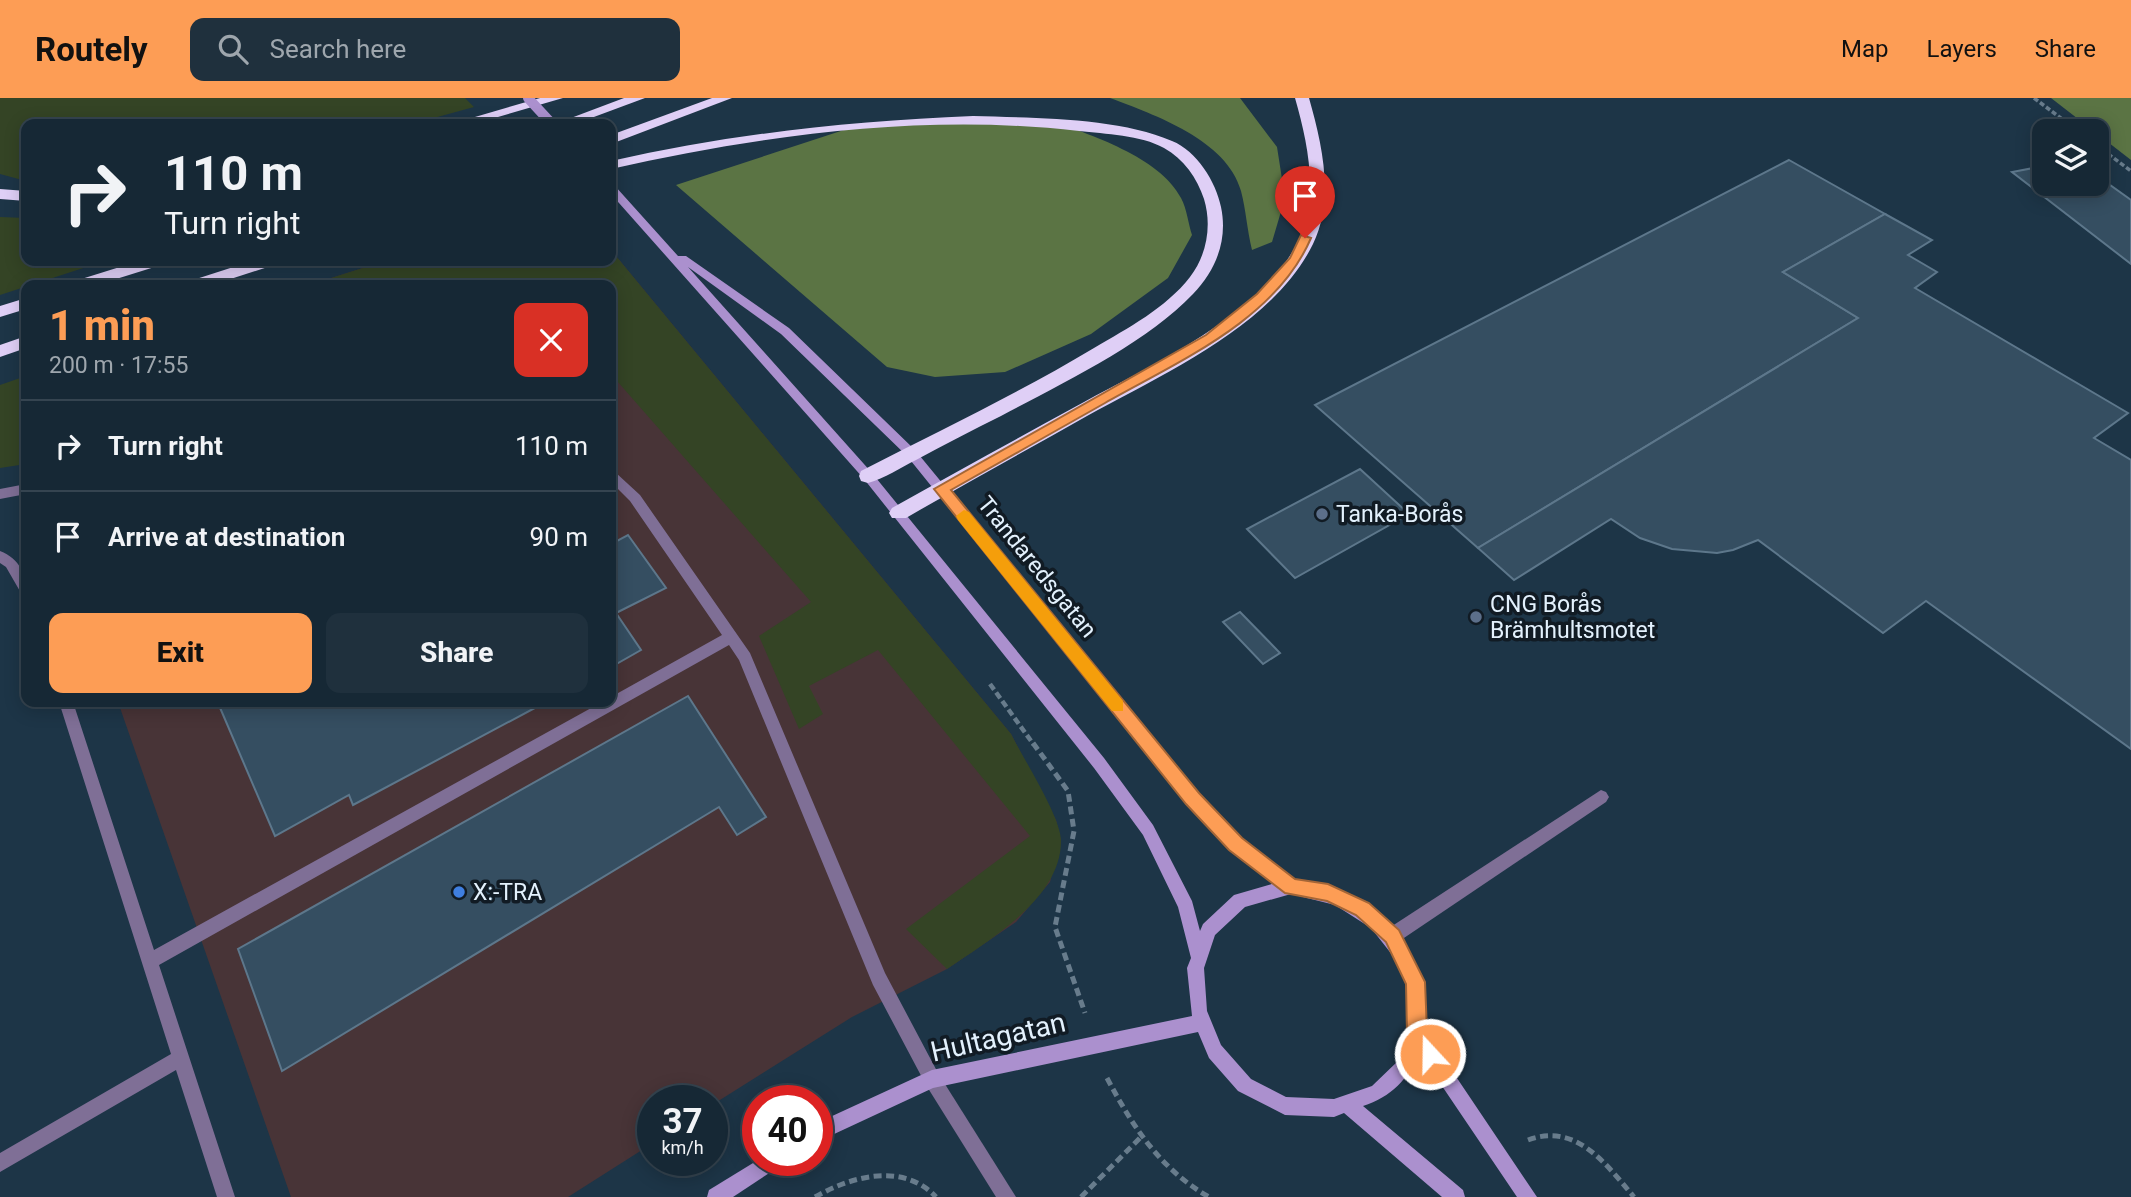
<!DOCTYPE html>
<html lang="en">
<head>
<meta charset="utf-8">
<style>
	body { margin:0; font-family:Roboto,sans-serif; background:#1f303d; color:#f1f3f6; height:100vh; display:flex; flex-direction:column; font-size:26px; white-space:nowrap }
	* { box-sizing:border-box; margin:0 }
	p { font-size:23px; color:#9ea6ad }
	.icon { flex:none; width:38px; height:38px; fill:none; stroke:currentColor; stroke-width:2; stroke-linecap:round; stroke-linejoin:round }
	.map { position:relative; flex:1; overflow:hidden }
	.details { position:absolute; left:21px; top:182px; width:595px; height:427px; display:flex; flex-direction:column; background:#162835; border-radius:14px; box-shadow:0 4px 18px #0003,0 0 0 2px #354450 }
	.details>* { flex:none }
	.top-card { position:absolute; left:21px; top:21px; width:595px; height:147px; border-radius:14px; box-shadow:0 4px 18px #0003,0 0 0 2px #354450; background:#162835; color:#f1f3f6; overflow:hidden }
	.buttons { position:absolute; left:2032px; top:21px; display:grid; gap:14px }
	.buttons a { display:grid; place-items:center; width:77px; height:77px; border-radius:14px; background:#162835; box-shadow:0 4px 18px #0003,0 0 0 2px #354450; font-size:35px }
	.speed { position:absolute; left:637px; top:987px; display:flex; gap:14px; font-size:35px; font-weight:700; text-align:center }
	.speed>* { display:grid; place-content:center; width:91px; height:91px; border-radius:50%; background:#162835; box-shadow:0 4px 18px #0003,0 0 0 2px #354450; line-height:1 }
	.speed small { font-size:18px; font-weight:400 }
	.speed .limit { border:10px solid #d22; background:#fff; color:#111 }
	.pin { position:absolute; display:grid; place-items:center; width:60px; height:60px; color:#fff; margin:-72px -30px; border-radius:50% 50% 50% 0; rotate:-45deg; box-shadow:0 0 7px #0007 }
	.pin .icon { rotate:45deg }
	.me { position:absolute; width:77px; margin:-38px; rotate:339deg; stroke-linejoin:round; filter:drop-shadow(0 0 5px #0008) }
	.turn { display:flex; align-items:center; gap:24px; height:147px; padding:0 28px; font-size:32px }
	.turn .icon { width:91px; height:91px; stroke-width:2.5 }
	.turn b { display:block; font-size:49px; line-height:60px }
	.round { display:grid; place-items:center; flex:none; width:74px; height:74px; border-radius:14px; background:#1f303d }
	.overview { display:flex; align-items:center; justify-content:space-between; height:119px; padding:0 28px }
	h1 { font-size:42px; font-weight:800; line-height:52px; color:#fd9d55 }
	.action { display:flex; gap:14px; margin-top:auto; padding:14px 28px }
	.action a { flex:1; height:80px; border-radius:14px; background:#fd9d55; color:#111; font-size:28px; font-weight:800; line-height:80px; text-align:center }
	.action a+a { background:#1f303d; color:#f1f3f6 }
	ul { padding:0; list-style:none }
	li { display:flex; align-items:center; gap:21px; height:91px; padding:0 28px; border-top:2px solid #354450 }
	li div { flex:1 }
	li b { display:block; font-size:26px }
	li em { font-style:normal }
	header { display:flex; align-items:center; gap:42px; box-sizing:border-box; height:98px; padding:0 35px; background:#fd9d55; color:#111 }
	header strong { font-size:33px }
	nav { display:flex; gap:38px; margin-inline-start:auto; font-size:24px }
	.search { width:490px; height:63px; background:#1f303d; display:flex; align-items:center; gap:18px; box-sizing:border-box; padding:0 24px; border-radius:14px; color:#9ea6ad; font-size:26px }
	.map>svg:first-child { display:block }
</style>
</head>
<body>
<header>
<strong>Routely</strong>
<div class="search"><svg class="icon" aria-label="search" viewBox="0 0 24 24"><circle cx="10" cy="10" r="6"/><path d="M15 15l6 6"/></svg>Search here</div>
<nav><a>Map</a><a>Layers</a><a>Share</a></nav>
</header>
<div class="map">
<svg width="2131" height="1099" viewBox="0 0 2131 1099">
	<rect width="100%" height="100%" fill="#1d3547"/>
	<!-- commercial -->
	<polygon fill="#483437" points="611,152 1011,636 1056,722 1061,743 1050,784 1016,824 947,871 852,919 712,1007 712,1003 653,1003 653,1045 568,1099 291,1099 118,604 611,604 611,187 309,187 385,163 611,163"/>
	<!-- green -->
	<g fill="#344425">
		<polygon points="0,0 465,0 474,9 412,26 26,26 26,83 0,76"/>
		<polygon points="0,119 26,120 26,163 105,163 0,197"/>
		<path d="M611,152L1011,636C1023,660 1061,719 1061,743C1061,801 988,843 947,871L906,831L1030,738L878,552L809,588L823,616L799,631L759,538L811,504L617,283L611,285V187H309L385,163H611Z"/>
		<polygon points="26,278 26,366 0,370 0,287"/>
	</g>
	<!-- forest -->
	<g fill="#5b7444">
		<path d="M1110,0H1240L1277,49L1285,100L1272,144L1252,152C1247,132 1246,112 1241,93C1227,42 1155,17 1110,0Z"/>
		<polygon points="2051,0 2131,0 2131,62"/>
		<path d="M1048,22C1089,36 1160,59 1181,100C1187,111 1188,125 1192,137L1168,180L1091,236L1005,274L935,279L887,269L676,87L853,29Z"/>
	</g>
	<!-- building -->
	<g fill="#354e61" stroke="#5d778b" stroke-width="2">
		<polygon points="1789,62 1885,116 1783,174 1858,220 1478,450 1315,307"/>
		<polygon points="2044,68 2044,86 2096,86 2096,77 2131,102 2131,166 2012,74"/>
		<polygon points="1885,116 1932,142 1908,157 1937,174 1915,190 2128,315 2094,340 2131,362 2131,651 1926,503 1883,535 1758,442 1733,452 1717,455 1672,451 1640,440 1611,421 1514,482 1478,450 1858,220 1783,174"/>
		<polygon points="1360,371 1409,416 1295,480 1247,431"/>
		<polygon points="628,437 666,490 616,515 641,552 611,569 611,446"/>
		<polygon points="1240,514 1280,555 1263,566 1223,524"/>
		<polygon points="688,598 766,719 737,737 719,709 282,973 238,851"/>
		<polygon points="221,604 546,604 353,707 349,697 275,738 218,605"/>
	</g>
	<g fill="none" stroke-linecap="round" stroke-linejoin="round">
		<!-- path-far2 -->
		<g stroke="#687c8c" stroke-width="3.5" stroke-dasharray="5 2.5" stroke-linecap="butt">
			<polyline points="2034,0 2078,33"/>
			<polyline points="2096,47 2131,73"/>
		</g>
		<!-- path-far1 -->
		<polyline stroke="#687c8c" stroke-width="4.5" stroke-dasharray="7 3.5" stroke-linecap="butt" points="990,586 1034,647"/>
		<!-- path -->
		<g stroke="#687c8c" stroke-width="5" stroke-dasharray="8 4.5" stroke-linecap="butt">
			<polyline points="1033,645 1068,693 1074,733 1055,829 1085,915"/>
			<path d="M1107,980C1133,1029 1160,1071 1209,1099"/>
			<path d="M1528,1042C1576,1024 1606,1066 1634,1099"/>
			<path d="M815,1099C852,1078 903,1064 936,1099"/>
			<polyline points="1081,1099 1141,1039"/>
		</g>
		<!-- lane -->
		<g fill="#7f6f96" fill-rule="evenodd">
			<polygon points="611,372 615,374 640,397 750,555 885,875 938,975 941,981 938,987 932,990 926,987 873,887 739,562 729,547 159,867 235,1099 217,1099 176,972 0,1074 0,1055 171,956 59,604 73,604 154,852 602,604 611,604 611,599 722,537 630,403 611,384"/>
			<polygon points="26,386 26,396 0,401 0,391"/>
			<path d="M0,453C20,461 26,476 26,496L21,495L6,469L0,465Z"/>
			<polygon points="1601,692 1606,694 1609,699 1606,704 1398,844 1392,846 1386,844 1384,838 1386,832"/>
		</g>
		<!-- street -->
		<polygon fill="#7f6f96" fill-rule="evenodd" points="932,972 938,975 1016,1099 996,1099 926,987 923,981 926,975"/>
		<!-- secondary -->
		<g fill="#ab90ce" fill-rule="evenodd">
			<path d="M611,87L615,88L678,158H686L789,230L915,352L1198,696L1242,741L1295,782L1345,795L1383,819L1411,858L1426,895V934L1537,1099H1517L1419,954C1409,981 1391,999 1363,1008L1463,1092L1465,1099H1442L1344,1015L1334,1019L1285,1017L1238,993L1209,960L1198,934L933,990L817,1044V1025L932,972L1192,918L1187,870L1191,860L1178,809L1143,737L1094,670L864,381L611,96ZM688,169L781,236L907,358L1188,706L1230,751L1275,785L1234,797L1203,826L1200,833L1192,803L1153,727L1104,660L872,375ZM1291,796L1335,807L1371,830L1397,863L1409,895V933L1399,962L1372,988L1334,1001L1286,999L1251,981L1221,947L1207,913L1204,870L1215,837L1245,809Z"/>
			<polygon points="758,1062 783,1062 780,1068 733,1099 707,1099 709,1092"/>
		</g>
		<!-- highway -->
		<g fill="#dfcff6" fill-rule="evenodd">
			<polygon points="540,0 563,0 474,26 451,26"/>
			<polygon points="624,0 645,0 575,26 555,26"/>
			<polygon points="712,0 732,0 611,46 611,37"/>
			<path d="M1295,0H1309C1322,46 1335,101 1313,146C1273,228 1163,276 1087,318C1027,352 966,385 906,420H892L889,415L892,410C952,376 1013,343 1073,310C1142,272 1262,218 1297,145C1320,100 1308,46 1295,0Z"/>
			<path d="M973,18C1033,20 1117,19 1172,43C1197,53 1216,84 1221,109C1228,142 1216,172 1193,196C1147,245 1061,286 1001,318C972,332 944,347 916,362C900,370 885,380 868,385L861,383L859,378L861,373C939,333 1019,295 1094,250C1128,230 1166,210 1190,179C1207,157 1212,127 1204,101C1197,80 1184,61 1164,50C1141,37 1105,36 1079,33C924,15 763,37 611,71V63C730,36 850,23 973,18Z"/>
			<polygon points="0,91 26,93 26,103 0,101"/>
			<polygon points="139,163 163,163 161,167 97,187 73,187 75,183"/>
			<polygon points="252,163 276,163 274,167 212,187 188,187 190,183"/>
			<polygon points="26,200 26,211 0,219 0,208"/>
			<polygon points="26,238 26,250 0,259 0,247"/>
		</g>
		<!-- secondary-bridge -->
		<polyline stroke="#ab90ce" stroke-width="10" points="528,0 552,26"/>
	</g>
	<!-- route -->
	<path fill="#fd9d55" stroke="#a46637" stroke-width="2" d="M1301,137L1311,140C1276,222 1179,263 1105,305C1054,334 1002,363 951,392L1199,695L1242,740L1295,781L1328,786L1369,805L1399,832L1425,884L1427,933L1440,956L1437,963L1430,965L1423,963L1407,936L1406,886L1386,844L1356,817L1327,803L1285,795L1229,752L1186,706L934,391L1206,237L1257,196L1290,160Z"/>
	<!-- slow -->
	<polygon fill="#f59e0b" points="964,412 969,414 1123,603 1123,613 1112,613 958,422 956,418"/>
	<!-- markers -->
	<g fill="#5c6f8a" stroke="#111b24" stroke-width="2.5">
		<circle cx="1322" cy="416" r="7"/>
		<circle cx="1476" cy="519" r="7"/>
	</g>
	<circle fill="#3f7fe0" stroke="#111b24" stroke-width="2.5" cx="459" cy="794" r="7"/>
	<g text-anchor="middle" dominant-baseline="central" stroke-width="7" stroke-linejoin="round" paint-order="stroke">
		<!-- poi labels -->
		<g font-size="23" fill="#e3f1fd" stroke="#111b24" text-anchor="start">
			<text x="1336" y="416">Tanka-Borås</text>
			<text x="1490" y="506">CNG Borås<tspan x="1490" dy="26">Brämhultsmotet</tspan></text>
			<text x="473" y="794">X:-TRA</text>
		</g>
		<!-- street labels -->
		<g font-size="23" fill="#e3f1fd" stroke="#111b24">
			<text transform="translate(1037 469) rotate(51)">Trandaredsgatan</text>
		</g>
		<!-- near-street labels -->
		<g font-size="28" fill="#e3f1fd" stroke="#111b24">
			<text transform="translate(998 939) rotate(-13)">Hultagatan</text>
		</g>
	</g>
</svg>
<div class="buttons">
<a><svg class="icon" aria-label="layers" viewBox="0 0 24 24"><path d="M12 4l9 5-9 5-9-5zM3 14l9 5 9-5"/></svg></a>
</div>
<div class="speed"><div>37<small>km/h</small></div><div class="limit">40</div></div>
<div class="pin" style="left:1305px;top:140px;background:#d93025"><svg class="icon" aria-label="arrive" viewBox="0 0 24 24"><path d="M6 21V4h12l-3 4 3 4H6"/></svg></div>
<svg class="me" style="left:1430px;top:956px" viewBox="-20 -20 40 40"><circle r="17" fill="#fd9d55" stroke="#fff" stroke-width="3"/><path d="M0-11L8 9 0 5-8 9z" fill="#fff"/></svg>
<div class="top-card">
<div class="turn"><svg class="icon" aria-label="right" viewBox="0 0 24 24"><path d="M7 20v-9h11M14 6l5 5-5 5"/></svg><div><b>110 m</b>Turn right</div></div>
</div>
<section class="details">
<div class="overview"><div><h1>1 min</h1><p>200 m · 17:55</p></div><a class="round" style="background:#d93025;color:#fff"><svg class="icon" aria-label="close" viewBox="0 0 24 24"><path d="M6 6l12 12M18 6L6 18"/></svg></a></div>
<ul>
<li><svg class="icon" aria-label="right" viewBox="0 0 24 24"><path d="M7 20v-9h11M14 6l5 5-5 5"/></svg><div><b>Turn right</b></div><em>110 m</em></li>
<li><svg class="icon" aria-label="arrive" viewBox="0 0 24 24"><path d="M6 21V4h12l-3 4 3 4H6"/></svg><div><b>Arrive at destination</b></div><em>90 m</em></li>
</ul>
<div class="action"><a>Exit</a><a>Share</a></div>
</section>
</div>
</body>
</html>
